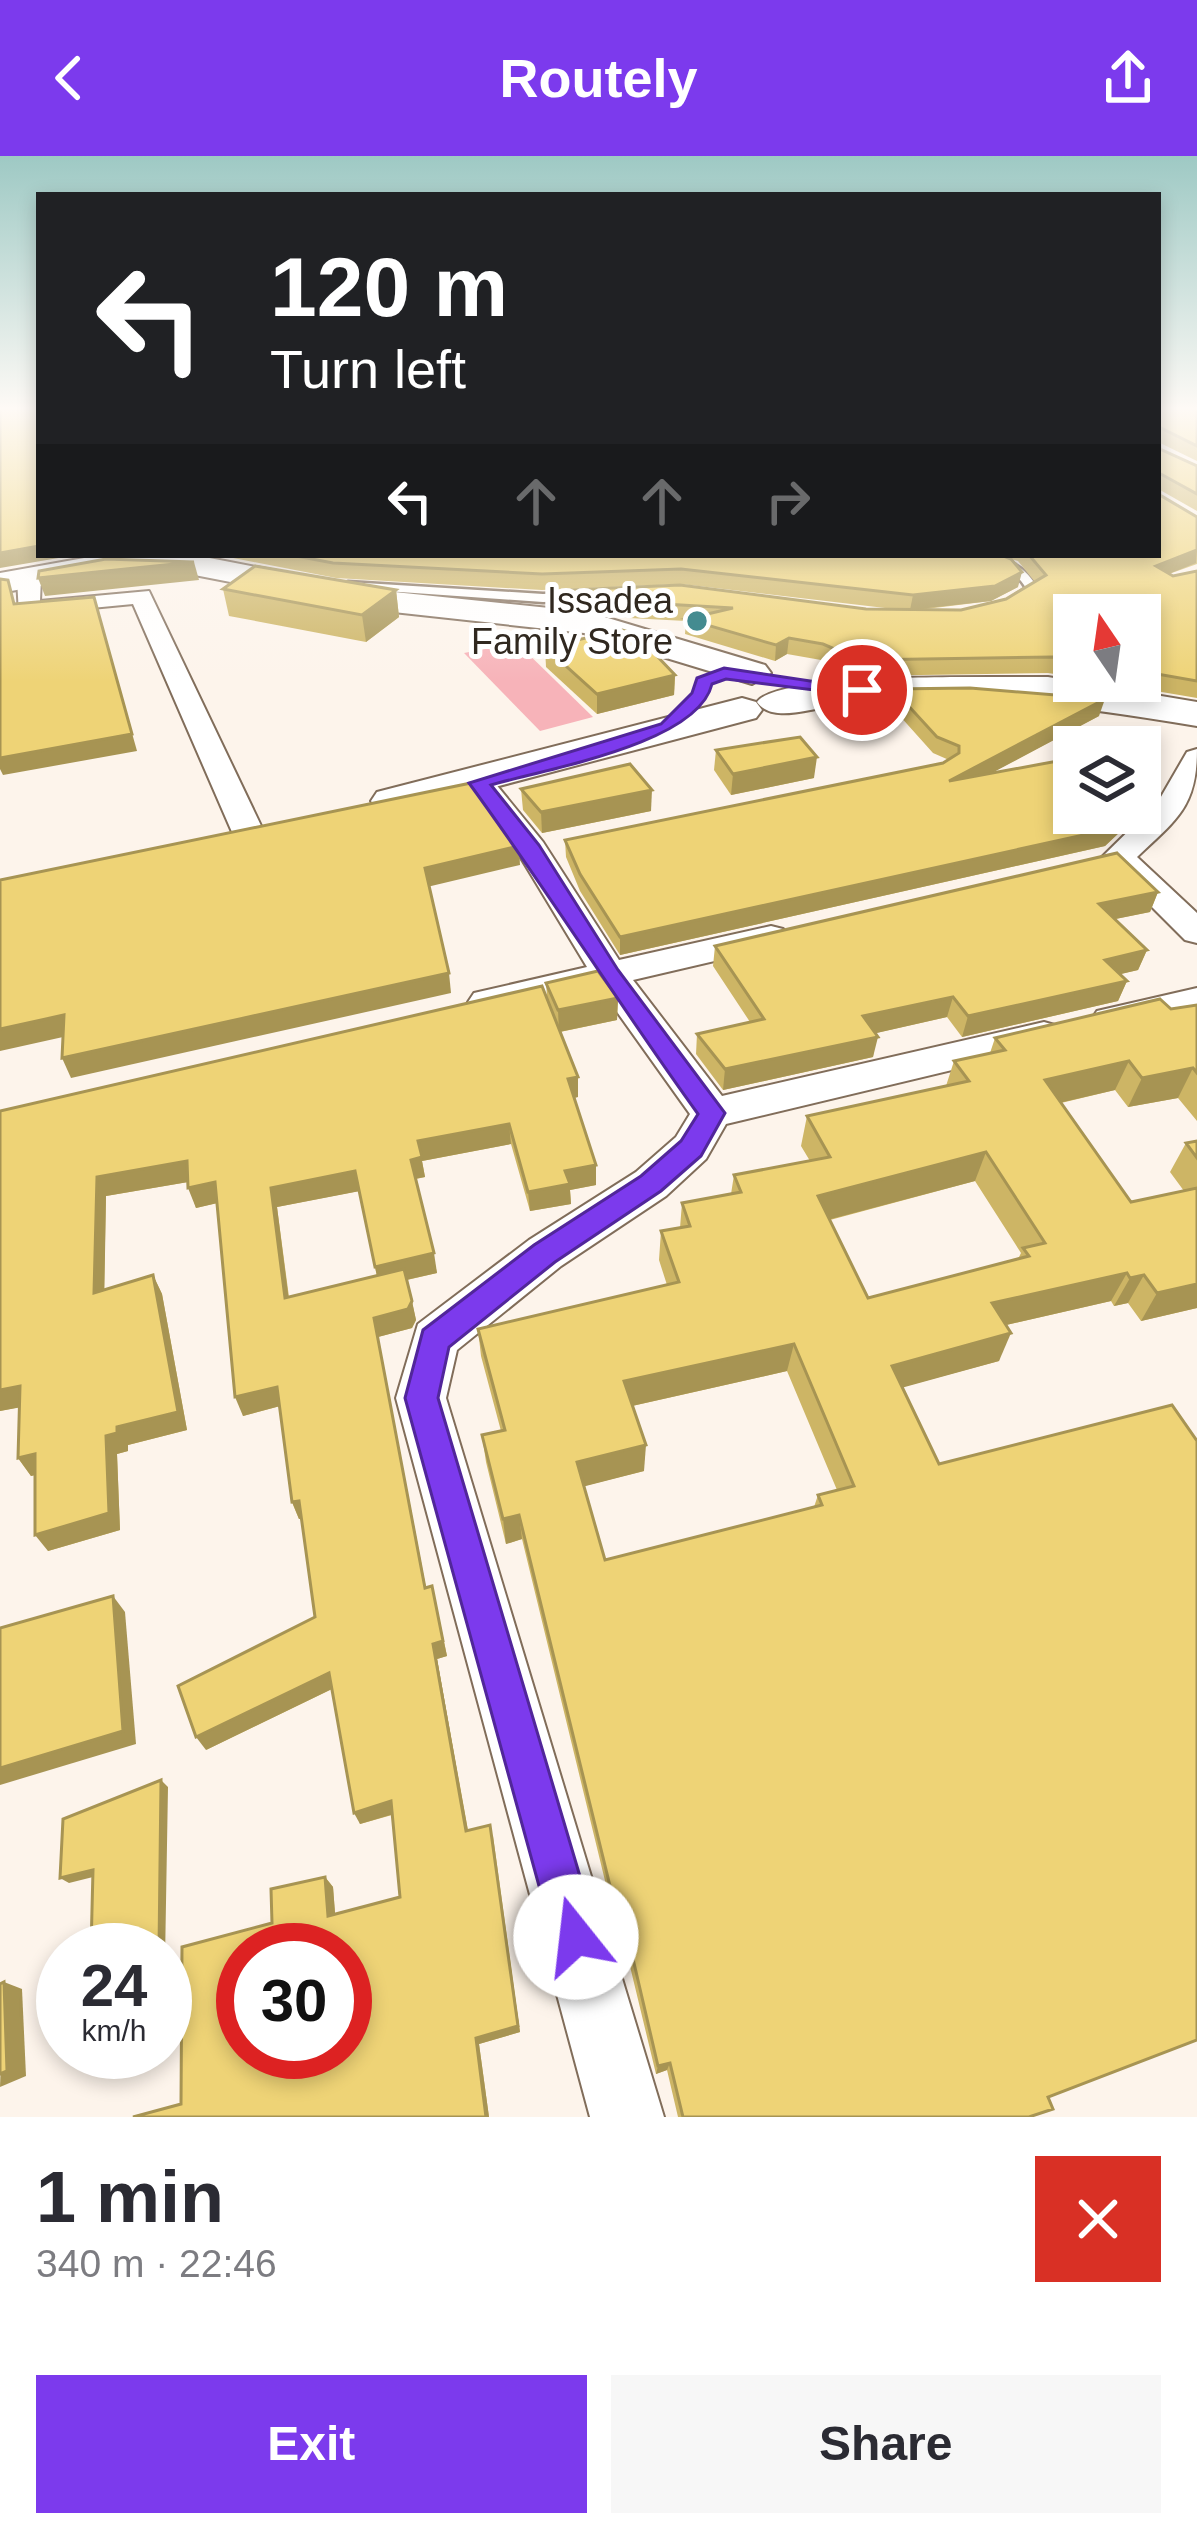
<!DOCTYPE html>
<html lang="en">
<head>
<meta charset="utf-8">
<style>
	body { margin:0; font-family:Arial,sans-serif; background:#f7f7f7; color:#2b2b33; height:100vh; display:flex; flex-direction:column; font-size:45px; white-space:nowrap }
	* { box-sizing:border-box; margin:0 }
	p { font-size:39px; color:#7c7c81 }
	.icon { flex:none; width:66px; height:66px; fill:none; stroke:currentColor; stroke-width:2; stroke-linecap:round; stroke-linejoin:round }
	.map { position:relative; height:1961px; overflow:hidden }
	.panel { display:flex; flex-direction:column; background:#fff; flex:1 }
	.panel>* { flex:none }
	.hud { position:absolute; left:36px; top:36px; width:1125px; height:366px; border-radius:0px; box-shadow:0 6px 18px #0003; background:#202124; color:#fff; overflow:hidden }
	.needle { width:78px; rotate:347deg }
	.controls { position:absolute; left:1053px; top:438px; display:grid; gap:24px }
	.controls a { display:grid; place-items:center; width:108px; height:108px; border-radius:0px; background:#fff; box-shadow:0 6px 18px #0003; font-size:60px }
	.speed { position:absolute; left:36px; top:1767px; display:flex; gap:24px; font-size:60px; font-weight:700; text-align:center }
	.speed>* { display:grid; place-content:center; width:156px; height:156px; border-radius:50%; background:#fff; box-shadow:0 6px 18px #0003; line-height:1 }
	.speed small { font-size:30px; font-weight:400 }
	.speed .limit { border:18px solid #d22; background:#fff; color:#111 }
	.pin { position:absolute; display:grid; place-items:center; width:102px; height:102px; color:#fff; margin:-51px; border:6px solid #fff; border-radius:50%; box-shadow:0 3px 12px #0007 }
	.me { position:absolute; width:132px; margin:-66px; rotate:344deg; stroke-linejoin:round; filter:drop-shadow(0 0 9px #0008) }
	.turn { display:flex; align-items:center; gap:42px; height:252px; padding:0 36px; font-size:54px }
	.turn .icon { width:156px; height:156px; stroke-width:2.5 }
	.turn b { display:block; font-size:84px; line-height:102px }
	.lanes { display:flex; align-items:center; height:114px; padding:0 36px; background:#0003; justify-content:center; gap:60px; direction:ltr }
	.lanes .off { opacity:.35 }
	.round { display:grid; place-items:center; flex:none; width:126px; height:126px; border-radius:0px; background:#f7f7f7 }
	.headline { display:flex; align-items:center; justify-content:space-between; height:204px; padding:0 36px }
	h1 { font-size:72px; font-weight:800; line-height:90px }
	.cta { display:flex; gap:24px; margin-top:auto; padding:24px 36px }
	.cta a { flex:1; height:138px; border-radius:0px; background:#7c3aed; color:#fff; font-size:48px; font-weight:800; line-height:138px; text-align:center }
	.cta a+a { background:#f7f7f7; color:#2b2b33 }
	header { display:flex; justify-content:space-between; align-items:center; height:156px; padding:0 36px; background:#7c3aed; color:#fff; font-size:54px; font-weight:800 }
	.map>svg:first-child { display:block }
</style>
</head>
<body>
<header><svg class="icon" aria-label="back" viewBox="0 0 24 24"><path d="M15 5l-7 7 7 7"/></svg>Routely<svg class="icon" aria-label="share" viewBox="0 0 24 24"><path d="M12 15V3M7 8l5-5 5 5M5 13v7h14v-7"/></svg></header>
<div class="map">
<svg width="1197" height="1961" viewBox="0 0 1197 1961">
	<rect width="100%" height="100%" fill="#fdf4eb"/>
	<!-- green -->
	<polygon fill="#f7b3b9" points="517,487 593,561 540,575 464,497"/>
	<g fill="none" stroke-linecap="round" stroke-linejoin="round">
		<!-- lane casing -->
		<g stroke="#816d5a" stroke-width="5">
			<g id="lane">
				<path d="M963,399C995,399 1022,403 1038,433L1019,448H1011V442L1026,432C1011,407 987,409 963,399Z"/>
				<polygon points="348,426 543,438 599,436 605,440 599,444 543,446 344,432 344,428"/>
			</g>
		</g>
		<!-- street casing -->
		<g stroke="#816d5a" stroke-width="4">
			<g id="street">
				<polygon points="29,415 41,422 40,445 149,435 264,676 259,683 237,683 232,676 133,448 19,459 17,422"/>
				<path d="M1197,593C1197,651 1177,663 1137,701L1197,757V787L1185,784L1102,701L1158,646L1187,596Z"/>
				<polygon points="479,618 490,621 543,686 619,804 771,770 783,773 789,781 783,789 633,824 722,940 1044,866 1058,870 1063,879 1058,888 1044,892 726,968 706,1003 666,1040 561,1110 457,1194 446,1242 664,1961 590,1961 396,1242 418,1168 529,1084 636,1016 676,981 690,958 600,832 487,858 474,855 468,846 474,837 587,811 518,697 464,627"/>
				<polygon points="1197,832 1197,856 1110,877 1097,873 1091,864 1097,855"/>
			</g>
		</g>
		<!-- secondary casing -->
		<g stroke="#816d5a" stroke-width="4">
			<g id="secondary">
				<polygon points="101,399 194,399 375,434 588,456 765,509 771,517 752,528 584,477 375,454 174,415 111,417 0,437 0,417"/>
				<path d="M1048,521L1197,546V570C1074,549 951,533 827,551C805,554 771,566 757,546C779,515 1002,522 1048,521Z"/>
				<polygon points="742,542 756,546 762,554 756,562 393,658 377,654 371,645 377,636"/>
			</g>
		</g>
		<!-- lane -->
		<use href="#lane" fill="#fff" fill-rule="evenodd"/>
		<!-- street -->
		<use href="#street" fill="#fff" fill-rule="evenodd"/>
		<!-- secondary -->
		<use href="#secondary" fill="#fff" fill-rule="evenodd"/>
	</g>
	<!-- wall -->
	<g fill="#cdb565" fill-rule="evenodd">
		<path d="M1158,251H1197V305L1160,287V293L1197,310V355L1160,334V339L1197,361V408L1169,418L1173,420L1197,415V542L1097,525H1140V459H1074V521L1048,517L857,520L821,504L787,498L775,505L685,478L686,465L629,462L570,450V434L866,453L902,454L681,428L542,434L336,422L218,399H1158ZM1011,403L1018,405L1035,426L1006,443L961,454H918L991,445L1018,431Z"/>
		<polygon points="223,433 396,434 399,461 366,486 229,460"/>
		<polygon points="545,491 675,519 674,539 597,558 546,511"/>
		<polygon points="893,533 1099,560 991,617 1074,657 1140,657 1105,690 620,799 580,735 566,701 565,684 943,607 949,604 933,597 890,549"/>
		<polygon points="716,594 814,622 731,639 714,614"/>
		<polygon points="521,633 651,655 542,677 523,654"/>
		<polygon points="1158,736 1150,756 1115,763 1147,794 1138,814 1120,818 1127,825 1118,845 962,881 947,861 876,877 873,901 723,934 696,898 697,878 750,866 713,810 715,790"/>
		<path d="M546,827L618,842L617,864L560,876L578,941L574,942L596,1029L570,1034L571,1048L530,1055L511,988L422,1005L425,1021L416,1023L437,1117L407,1124L416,1164L412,1172L378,1181L426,1432L436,1446L447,1500L437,1503L468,1674L493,1680L520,1876L479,1888L489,1961H133L181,1948L272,1767L325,1721L333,1731L335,1758L400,1741L392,1659L360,1668L332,1533L206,1594L315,1461L302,1363H299L292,1346L280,1250L243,1260L217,1047L196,1052L188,1026L106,1040L104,1134L153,1119L162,1138L187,1274L128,1289V1295L117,1298L120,1374L48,1395L35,1319L31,1320L18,1302L20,1251L0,1255V955L547,841ZM359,1035L377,1120L289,1141L277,1051Z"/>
		<path d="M1197,849V965L1178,942L1128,951L1115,934L1061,947L1131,1046L1184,1035L1170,1016L1186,987L1197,985V1152L1141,1165L1128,1147L1114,1150L1111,1145L1006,1169L999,1205L902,1231L1048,1941L1029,1961H678L667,1914L656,1918L628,1802L624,1803L522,1383L506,1388L486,1306L482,1279L501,1275L481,1200L478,1173L667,1129L659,1104L661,1075L680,1072L682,1047L731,1038L734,1019L810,1005L801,990L807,960L946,930L954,905L990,897L995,882ZM975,1025L1021,1097L1018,1103L868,1142L830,1064ZM787,1215L837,1334L818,1339L814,1351L605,1404L584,1330L644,1315L632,1250Z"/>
	</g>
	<!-- shaded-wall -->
	<g fill="#a79453">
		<polygon points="39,390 39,399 76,399 0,412 0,397"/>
		<polygon points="1197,394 1196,407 1151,425 1156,410"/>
		<polygon points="194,406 199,424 45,440 38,422"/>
		<polygon points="1022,416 1018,431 991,445 910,454 913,439"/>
		<polygon points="396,434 399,461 366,486 362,459"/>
		<polygon points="94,441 137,595 3,619 0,613 0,602"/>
		<polygon points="789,482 787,498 775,505 776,489"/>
		<polygon points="675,519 674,539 597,558 597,538"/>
		<polygon points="1105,543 1099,560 945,642 949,625"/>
		<polygon points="817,601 814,622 731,639 733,618"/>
		<polygon points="1158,630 1151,646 1140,657 1140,646"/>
		<polygon points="652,634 651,655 542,677 541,656"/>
		<polygon points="1128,657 1140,657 1105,690 620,799 620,781"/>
		<polygon points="519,690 520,709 427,731 425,712"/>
		<polygon points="1158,736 1150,756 1091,768 1099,748"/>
		<polygon points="1147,794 1138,814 1096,824 1105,804"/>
		<polygon points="449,817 451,837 71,922 62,902"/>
		<polygon points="1127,825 1118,845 962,881 968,860"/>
		<polygon points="953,841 947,861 859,881 863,860"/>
		<polygon points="618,842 617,864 559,876 558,854"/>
		<polygon points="64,859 72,879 0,895 0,873"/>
		<polygon points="878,881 873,901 723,934 725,913"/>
		<polygon points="1129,905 1115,934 1033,953 1045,924"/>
		<polygon points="1193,912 1178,942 1128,951 1142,922"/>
		<polygon points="578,921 578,941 568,943 568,923"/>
		<polygon points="509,968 511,988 422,1005 425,1021 414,1023 411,1004 418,985"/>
		<polygon points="986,996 975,1025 812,1068 818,1040"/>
		<polygon points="187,1005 194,1025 106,1040 104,1156 94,1137 97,1021"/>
		<polygon points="596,1009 596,1029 570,1034 571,1048 530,1055 528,1036 565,1015"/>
		<polygon points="355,1015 360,1035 277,1051 291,1161 285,1142 271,1032"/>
		<polygon points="215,1026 222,1046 196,1052 188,1032"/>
		<polygon points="434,1097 437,1117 379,1130 375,1111"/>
		<polygon points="1127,1117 1111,1145 980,1175 992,1147"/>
		<polygon points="153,1119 162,1138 187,1274 128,1289 128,1295 117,1298 120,1374 48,1395 35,1379 106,1280 117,1271"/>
		<polygon points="1144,1119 1128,1147 1114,1150 1130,1122"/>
		<polygon points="1197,1128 1197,1152 1141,1165 1157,1137"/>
		<polygon points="412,1145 416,1164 412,1172 378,1181 429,1448 374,1162"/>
		<polygon points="1011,1177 999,1205 883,1237 892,1210"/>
		<polygon points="794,1188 787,1215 623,1252 624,1225"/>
		<polygon points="20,1230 33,1249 0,1255 0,1234"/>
		<polygon points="277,1231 284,1249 243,1260 235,1241"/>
		<polygon points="646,1289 644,1315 578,1332 577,1306"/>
		<polygon points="35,1298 48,1316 31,1320 18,1302"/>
		<polygon points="299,1345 306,1362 299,1363 292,1346"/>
		<polygon points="519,1359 522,1383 506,1388 503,1363"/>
		<polygon points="432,1430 447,1500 437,1503 470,1686 466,1675 433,1488"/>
		<polygon points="113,1440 125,1456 136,1588 0,1629 0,1612"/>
		<polygon points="329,1517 336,1531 206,1594 196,1581"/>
		<polygon points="161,1624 168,1631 165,1804 165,1794 159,1794"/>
		<polygon points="391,1645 397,1657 360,1668 354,1657"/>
		<polygon points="490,1669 520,1876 479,1888 489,1961 486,1961 476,1882"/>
		<polygon points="93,1714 101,1719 69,1727 60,1722"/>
		<polygon points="325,1721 333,1731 336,1769 328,1760"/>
		<polygon points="630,1790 628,1802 624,1803 625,1791"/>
		<polygon points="4,1826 22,1833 26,1920 0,1931"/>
		<polygon points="670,1907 667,1914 656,1918 658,1910"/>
	</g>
	<!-- building -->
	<g fill="#eed376" stroke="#a79453" stroke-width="3" fill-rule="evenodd">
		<polygon points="0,251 39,251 39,390 0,397"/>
		<polygon points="1158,251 1197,251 1197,290 1159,271 1160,293 1197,310 1197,338 1159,317 1160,339 1197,361 1197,394 1156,410 1173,420 1197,415 1197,525 1140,515 1140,459 1074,459 1074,504 1053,501 860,504 823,488 789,482 776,489 686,463 733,452 629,446 570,434 680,429 866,453 961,454 1006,443 1046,419 1029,399 1158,399"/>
		<polygon points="291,399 1001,399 1011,403 1022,416 995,430 913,439 681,413 542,418 333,407"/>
		<polygon points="106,403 194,406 38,422 39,415"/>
		<polygon points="255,410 396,434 362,459 223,433"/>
		<polygon points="0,423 8,424 14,448 94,441 132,578 0,602"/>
		<polygon points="622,474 636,478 675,519 597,538 545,491"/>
		<polygon points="970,532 1105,543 949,625 1074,602 1074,657 1128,657 1111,673 620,781 580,718 565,684 943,607 959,597 959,590 937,581 893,533"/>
		<polygon points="800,581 817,601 733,618 716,594"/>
		<polygon points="630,608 652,634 541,656 521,633"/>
		<polygon points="1140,622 1158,630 1140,646"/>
		<polygon points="471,627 519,690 425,712 449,817 62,902 64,859 0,873 0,724"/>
		<polygon points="1117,697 1158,736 1099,748 1147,794 1105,804 1127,825 968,860 953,841 863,860 878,881 725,913 697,878 764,863 715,790"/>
		<polygon points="598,815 618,842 558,854 546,827"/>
		<path d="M542,830L578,921L568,923L596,1009L565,1015L570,1028L528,1036L509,968L418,985L422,1001L411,1004L434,1097L375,1111L355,1015L271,1032L285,1142L404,1113L412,1145L408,1153L374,1162L425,1432L432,1430L443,1485L433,1488L466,1675L490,1669L518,1870L476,1882L486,1961H133L181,1948L182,1791L272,1767L271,1733L325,1721L328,1760L400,1741L391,1645L354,1657L329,1517L196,1581L178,1530L315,1461L299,1345L292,1346L277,1231L235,1241L215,1026L188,1032L187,1005L97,1021L94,1137L153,1119L178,1256L117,1271V1277L106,1280L109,1357L35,1379V1298L18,1302L20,1230L0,1234V955ZM243,1794H345V1896H243Z"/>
		<path d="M1160,843L1171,853L1197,849V917L1193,912L1142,922L1129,905L1045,924L1131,1046L1197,1032V1128L1157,1137L1144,1119L1130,1122L1127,1117L992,1147L1011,1177L892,1210L939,1308L1172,1249L1197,1285V1884L1048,1941L1053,1953L1029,1961H683L670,1907L658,1910L630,1790L625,1791L519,1359L503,1363L482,1279L505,1274L478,1173L679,1126L661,1075L690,1070L682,1047L741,1036L734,1019L830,1001L807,960L969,925L954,905L1005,894L995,882ZM986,996L1045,1087L1023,1092L1029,1100L868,1142L818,1040ZM794,1188L854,1330L818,1339L822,1349L605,1404L577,1306L646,1289L624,1225Z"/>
		<polygon points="1197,985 1197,1002 1186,987"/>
		<polygon points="113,1440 123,1575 0,1612 0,1472"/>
		<polygon points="161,1624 159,1794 91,1794 93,1714 60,1722 63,1663"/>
		<polygon points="4,1826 7,1915 0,1918 0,1828"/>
	</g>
	<!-- sky -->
	<linearGradient id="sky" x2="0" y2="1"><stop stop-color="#9ec9c4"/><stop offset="0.48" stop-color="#fefaf6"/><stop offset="1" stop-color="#fefaf6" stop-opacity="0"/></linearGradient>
	<rect width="1197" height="526" fill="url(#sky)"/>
	<!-- route -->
	<path fill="#7c3aed" stroke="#51269a" stroke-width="3" d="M724,512L870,534L862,540L726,523L712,528C698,588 545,613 491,629L539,689L618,814L725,957L701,1000L661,1035L555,1106L449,1191L438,1242L598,1781L592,1797L576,1804L560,1797L553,1781L405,1242L423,1174L534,1089L641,1020L681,985L698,958C619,849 548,735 469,627L661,568L692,537L697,522Z"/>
	<!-- markers -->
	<circle fill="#448b90" stroke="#fff" stroke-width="4.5" cx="697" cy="465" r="12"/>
	<g text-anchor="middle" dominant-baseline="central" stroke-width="10" stroke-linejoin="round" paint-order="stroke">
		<!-- far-poi labels -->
		<g font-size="36" fill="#30281f" stroke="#fff" text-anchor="end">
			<text x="673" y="444">Issadea<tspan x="673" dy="41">Family Store</tspan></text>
		</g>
	</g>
</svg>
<div class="controls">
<a><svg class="needle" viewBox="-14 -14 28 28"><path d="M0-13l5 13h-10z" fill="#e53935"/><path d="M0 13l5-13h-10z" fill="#7c7c81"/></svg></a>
<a><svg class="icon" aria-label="layers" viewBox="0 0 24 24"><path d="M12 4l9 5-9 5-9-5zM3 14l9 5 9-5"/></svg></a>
</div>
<div class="speed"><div>24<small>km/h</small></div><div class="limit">30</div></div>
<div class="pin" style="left:862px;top:534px;background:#d93025"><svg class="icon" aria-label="arrive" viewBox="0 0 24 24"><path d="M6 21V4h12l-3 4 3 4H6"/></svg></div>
<svg class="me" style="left:576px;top:1781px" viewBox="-20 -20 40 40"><circle r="19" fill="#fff"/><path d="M0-13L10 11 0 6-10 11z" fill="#7c3aed"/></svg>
<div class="hud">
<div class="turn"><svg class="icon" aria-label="left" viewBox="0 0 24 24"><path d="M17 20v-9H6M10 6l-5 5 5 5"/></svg><div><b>120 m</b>Turn left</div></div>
<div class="lanes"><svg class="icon" aria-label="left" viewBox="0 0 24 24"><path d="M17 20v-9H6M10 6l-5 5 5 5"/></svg><svg class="icon off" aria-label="ahead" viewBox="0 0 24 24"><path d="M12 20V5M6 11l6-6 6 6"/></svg><svg class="icon off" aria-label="ahead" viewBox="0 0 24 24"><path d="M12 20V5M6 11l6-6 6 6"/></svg><svg class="icon off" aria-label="right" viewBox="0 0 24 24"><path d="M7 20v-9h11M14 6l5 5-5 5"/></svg></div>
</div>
</div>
<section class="panel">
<div class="headline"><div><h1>1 min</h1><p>340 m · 22:46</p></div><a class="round" style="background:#d93025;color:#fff"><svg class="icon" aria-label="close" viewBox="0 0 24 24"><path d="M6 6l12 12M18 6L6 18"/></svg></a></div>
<div class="cta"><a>Exit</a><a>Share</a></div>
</section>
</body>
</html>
